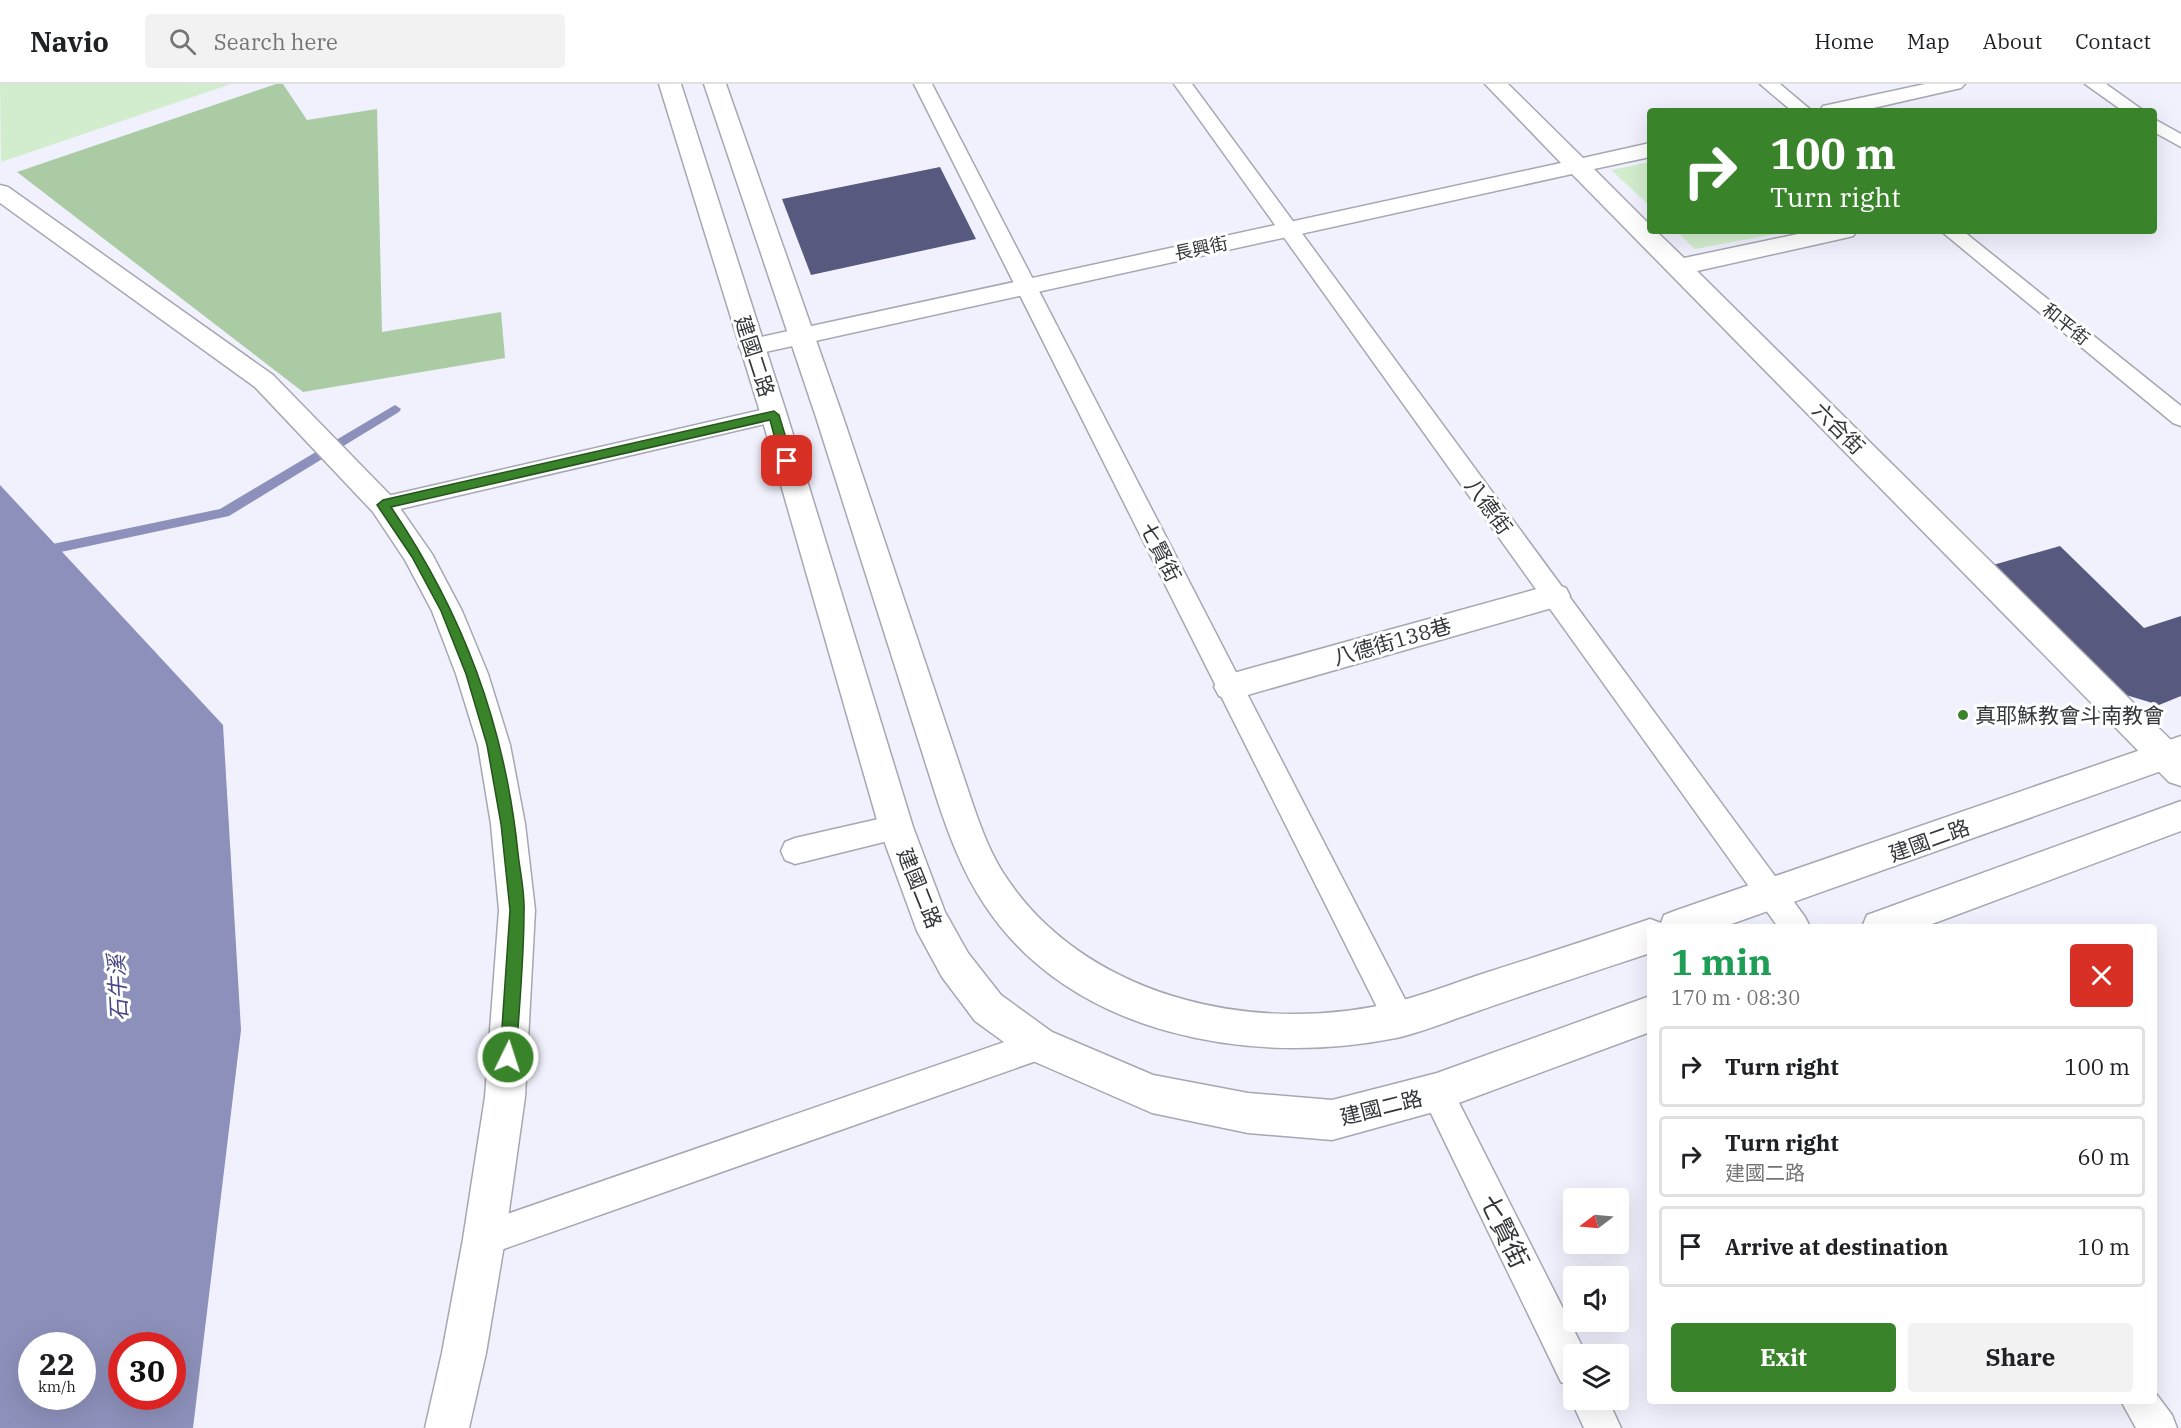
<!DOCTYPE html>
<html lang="en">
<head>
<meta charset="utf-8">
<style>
	body { margin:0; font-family:"IBM Plex Serif","Noto Sans TC",serif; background:#f2f2f2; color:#202124; height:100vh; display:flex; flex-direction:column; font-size:22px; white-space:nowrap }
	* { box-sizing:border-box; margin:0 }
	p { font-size:20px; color:#757577 }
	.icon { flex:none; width:33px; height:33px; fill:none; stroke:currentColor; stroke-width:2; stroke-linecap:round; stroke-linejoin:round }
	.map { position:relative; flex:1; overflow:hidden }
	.details { position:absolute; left:1647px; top:840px; width:510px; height:480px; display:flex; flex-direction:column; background:#fff; border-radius:6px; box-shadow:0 6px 24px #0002 }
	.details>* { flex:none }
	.banner { position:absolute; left:1647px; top:24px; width:510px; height:126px; border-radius:6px; box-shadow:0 6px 24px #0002; background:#39832b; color:#fff; overflow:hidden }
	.needle { width:39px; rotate:254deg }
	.fabs { position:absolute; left:1563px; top:1104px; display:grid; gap:12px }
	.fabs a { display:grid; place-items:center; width:66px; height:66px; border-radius:6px; background:#fff; box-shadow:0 6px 24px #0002; font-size:30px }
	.speed { position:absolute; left:18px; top:1248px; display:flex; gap:12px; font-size:30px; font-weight:700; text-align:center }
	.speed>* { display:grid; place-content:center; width:78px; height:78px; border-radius:50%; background:#fff; box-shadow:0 6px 24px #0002; line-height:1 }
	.speed small { font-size:15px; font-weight:400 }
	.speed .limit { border:9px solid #d22; background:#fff; color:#111 }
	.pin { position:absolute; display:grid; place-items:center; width:51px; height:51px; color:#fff; margin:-26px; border-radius:12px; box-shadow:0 3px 9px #0006 }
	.me { position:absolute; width:66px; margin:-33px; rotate:4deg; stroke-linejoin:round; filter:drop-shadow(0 0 4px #0008) }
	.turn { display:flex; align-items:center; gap:21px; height:126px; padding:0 24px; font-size:27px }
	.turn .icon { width:78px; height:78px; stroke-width:2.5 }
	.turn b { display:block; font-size:42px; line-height:51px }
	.round { display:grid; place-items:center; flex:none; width:63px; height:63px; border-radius:6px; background:#f2f2f2 }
	.headline { display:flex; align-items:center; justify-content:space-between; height:102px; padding:0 24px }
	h1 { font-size:36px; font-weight:700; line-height:45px; color:#1e9e55 }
	.button { display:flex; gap:12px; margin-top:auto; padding:12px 24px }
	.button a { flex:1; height:69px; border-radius:6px; background:#39832b; color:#fff; font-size:24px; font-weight:700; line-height:69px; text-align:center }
	.button a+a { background:#f2f2f2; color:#202124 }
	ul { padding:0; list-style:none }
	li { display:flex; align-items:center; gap:18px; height:81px; margin:0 12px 9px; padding:0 12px; border:3px solid #e0e0e0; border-radius:6px }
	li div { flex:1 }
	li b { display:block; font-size:22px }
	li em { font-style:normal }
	header { display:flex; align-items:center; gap:36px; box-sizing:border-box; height:84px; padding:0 30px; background:#fff; border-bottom:2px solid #e0e0e0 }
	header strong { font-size:28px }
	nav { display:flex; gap:33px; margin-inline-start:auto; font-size:21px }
	.search { width:420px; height:54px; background:#f2f2f2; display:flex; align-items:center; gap:15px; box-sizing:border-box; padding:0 21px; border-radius:6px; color:#757577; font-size:22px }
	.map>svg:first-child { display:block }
</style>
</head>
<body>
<header>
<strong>Navio</strong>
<div class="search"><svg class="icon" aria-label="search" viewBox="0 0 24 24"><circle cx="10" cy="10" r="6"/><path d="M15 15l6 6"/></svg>Search here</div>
<nav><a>Home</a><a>Map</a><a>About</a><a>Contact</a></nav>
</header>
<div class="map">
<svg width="2181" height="1344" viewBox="0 0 2181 1344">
	<rect width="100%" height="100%" fill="#f0f1fd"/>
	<!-- green -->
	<g fill="#d2edcd">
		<polygon points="0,0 231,0 1,78"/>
		<polygon points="1650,78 1650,122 1611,86"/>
		<polygon points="1676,147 1790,147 1695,165"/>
	</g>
	<!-- forest -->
	<polygon fill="#abcba5" points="276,0 283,0 307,36 377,25 382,248 501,228 505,274 303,308 17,88"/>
	<!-- water -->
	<path fill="#8d90ba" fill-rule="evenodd" d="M0,401L223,641L241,946L193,1344H0ZM32,1262H82V1312H32ZM122,1262H172V1312H122Z"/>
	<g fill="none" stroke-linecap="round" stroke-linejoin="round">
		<!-- stream -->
		<polygon fill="#8d90ba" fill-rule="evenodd" points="395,321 401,325 399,328 229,432 0,481 0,471 220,425"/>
	</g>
	<!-- building -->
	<g fill="#57597f">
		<polygon points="940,83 976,155 811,191 782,115"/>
		<polygon points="2060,462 2144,544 2181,532 2181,612 2159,621 2126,611 1993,481"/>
	</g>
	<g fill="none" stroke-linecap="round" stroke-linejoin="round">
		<!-- service casing -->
		<g stroke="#a5a7b2" stroke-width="3">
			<g id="service">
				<polygon points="914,0 932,0 1410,925 1414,935 1410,945 1399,950 1388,945"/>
				<polygon points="1174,0 1192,0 1805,833 1810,843 1778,843"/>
				<polygon points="1760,0 1780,0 1812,27 1792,27"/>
				<polygon points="2085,0 2106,0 2144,27 2123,27"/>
				<polygon points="2154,35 2181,50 2181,63 2154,48"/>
				<polygon points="1941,147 1963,147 2181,322 2181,342 2173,339"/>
				<polygon points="774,323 782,326 785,331 782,336 383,429 375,427 371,421 375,415 383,413"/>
				<polygon points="896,731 906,734 910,743 906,752 896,755 795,780 785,776 781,767 785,758 795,754"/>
				<polygon points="1039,946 1050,950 1055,961 1050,972 1039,976 484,1172 472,1167 467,1155 472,1143 484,1138"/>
				<polygon points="1437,992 1448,997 1586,1270 1574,1270 1574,1303 1561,1298 1426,1019 1421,1008 1426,997"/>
				<polygon points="2154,1307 2172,1331 2177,1344 2136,1344 2121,1317 2154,1317"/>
				<polygon points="1574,1310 1574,1316 1608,1316 1621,1344 1584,1344 1571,1316"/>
			</g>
		</g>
		<!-- minor casing -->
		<g stroke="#a5a7b2" stroke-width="3">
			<g id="minor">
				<polygon points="1485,0 1508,0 1583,74 1650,59 1650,73 1594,85 1650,141 1650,147 1656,147 1684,174 1812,147 1857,147 1853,152 1845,154 1697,187 2181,666 2181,702 2169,698 1572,90 752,271 743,269 739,263 743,257 752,255 1561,79"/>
				<polygon points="1925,0 1965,0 1961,4 1860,27 1820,27 1823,22"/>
				<polygon points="0,101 8,103 273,291 393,414 432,470 462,527 488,590 510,661 525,740 535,826 525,1013 505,1155 486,1269 469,1344 425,1344 442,1269 463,1155 485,1013 499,826 491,740 478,661 456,590 432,527 405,476 373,428 255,303 0,119"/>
				<polygon points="1555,500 1566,504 1570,512 1566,520 1230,616 1219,612 1214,603 1219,594 1230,590"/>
			</g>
		</g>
		<!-- tertiary casing -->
		<g stroke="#a5a7b2" stroke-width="3">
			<g id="tertiary">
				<polygon points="659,0 681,0 787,331 913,743 945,828 968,869 1001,911 1052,948 1153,991 1248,1009 1332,1016 1437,989 1650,912 1650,948 1437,1027 1332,1056 1248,1049 1152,1029 1026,974 975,937 942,893 917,847 879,743 761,331"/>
				<path d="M704,0H726L843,333L970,712C980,742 991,773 1010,799C1094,918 1264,952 1399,917C1427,910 1454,899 1482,890C1538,872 1594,854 1650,835L1661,839L1664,831L1677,826L2181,652V680L1723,843H1650V869C1593,888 1535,907 1478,927C1451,936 1423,948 1396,954C1252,983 1070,952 984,820C962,787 948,749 936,712L816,333Z"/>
				<polygon points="2181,717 2181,747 1924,843 1862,843 1867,831"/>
			</g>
		</g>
		<!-- service -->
		<use href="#service" fill="#fff" fill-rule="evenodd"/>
		<!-- minor -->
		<use href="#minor" fill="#fff" fill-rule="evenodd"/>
		<!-- tertiary -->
		<use href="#tertiary" fill="#fff" fill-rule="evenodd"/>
	</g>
	<!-- route -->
	<path fill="#39832b" stroke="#25551c" stroke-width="1.5" d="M774,327L779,331L793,377L787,381L781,377L770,336L391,423C463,529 505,641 518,769C520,788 525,808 524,828C524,876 519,925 516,973L514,979L508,981L502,979L500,973L510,826L501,740L487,661L466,590L441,527L412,473L377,421L383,416Z"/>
	<!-- markers -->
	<circle fill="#39832b" stroke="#fff" stroke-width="2" cx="1963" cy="631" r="6"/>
	<g text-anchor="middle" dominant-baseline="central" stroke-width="6" stroke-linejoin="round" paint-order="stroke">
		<!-- far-street labels -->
		<g font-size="18" fill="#35363a" stroke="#fff">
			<text transform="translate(1201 164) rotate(-12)">長興街</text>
			<text transform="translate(2066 240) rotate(39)">和平街</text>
		</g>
		<!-- street labels -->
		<g font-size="21" fill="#35363a" stroke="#fff">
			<text transform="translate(755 272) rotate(72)">建國二路</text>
			<text transform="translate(1839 344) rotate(45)">六合街</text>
			<text transform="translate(1489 422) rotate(54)">八德街</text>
			<text transform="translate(1161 468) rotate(63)">七賢街</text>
			<text transform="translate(1392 557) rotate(-16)">八德街138巷</text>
			<text transform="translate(1929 756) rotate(-20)">建國二路</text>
			<text transform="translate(920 804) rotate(68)">建國二路</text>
			<text transform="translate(1381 1023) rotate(-14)">建國二路</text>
		</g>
		<!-- poi labels -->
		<g font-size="21" fill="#35363a" stroke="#fff" text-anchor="start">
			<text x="1975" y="631">真耶穌教會斗南教會</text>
		</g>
		<!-- water labels -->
		<g font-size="22" font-style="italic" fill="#494a83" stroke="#fff">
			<text transform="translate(117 904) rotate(-93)">石牛溪</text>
		</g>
		<!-- near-street labels -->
		<g font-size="26" fill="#35363a" stroke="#fff">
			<text transform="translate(1505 1147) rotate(64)">七賢街</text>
		</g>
	</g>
</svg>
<div class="fabs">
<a><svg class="needle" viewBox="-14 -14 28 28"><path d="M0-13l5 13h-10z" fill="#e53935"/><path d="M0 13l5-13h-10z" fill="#757577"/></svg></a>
<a><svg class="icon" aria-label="sound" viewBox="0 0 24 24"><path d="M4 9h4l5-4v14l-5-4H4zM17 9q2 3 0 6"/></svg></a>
<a><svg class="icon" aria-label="layers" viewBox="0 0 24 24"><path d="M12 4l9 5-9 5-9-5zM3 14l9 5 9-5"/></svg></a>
</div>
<div class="speed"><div>22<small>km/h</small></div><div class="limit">30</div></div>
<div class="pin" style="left:787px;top:377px;background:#d93025"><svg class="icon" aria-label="arrive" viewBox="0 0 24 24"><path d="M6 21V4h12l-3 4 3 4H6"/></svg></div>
<svg class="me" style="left:508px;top:973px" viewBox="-20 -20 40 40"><circle r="17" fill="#39832b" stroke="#fff" stroke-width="3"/><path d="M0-11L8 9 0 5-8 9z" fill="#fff"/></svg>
<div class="banner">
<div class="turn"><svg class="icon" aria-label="right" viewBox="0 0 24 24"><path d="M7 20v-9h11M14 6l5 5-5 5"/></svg><div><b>100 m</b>Turn right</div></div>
</div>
<section class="details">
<div class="headline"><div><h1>1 min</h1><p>170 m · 08:30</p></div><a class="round" style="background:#d93025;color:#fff"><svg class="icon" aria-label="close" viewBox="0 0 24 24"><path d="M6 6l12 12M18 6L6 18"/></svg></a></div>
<ul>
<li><svg class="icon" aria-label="right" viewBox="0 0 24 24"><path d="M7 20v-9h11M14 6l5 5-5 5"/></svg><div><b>Turn right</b></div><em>100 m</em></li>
<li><svg class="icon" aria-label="right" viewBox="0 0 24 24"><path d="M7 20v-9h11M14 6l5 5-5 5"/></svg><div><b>Turn right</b><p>建國二路</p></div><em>60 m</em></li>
<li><svg class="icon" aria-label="arrive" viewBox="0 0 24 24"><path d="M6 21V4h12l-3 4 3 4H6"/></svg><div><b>Arrive at destination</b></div><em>10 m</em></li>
</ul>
<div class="button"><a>Exit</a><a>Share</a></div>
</section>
</div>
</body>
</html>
